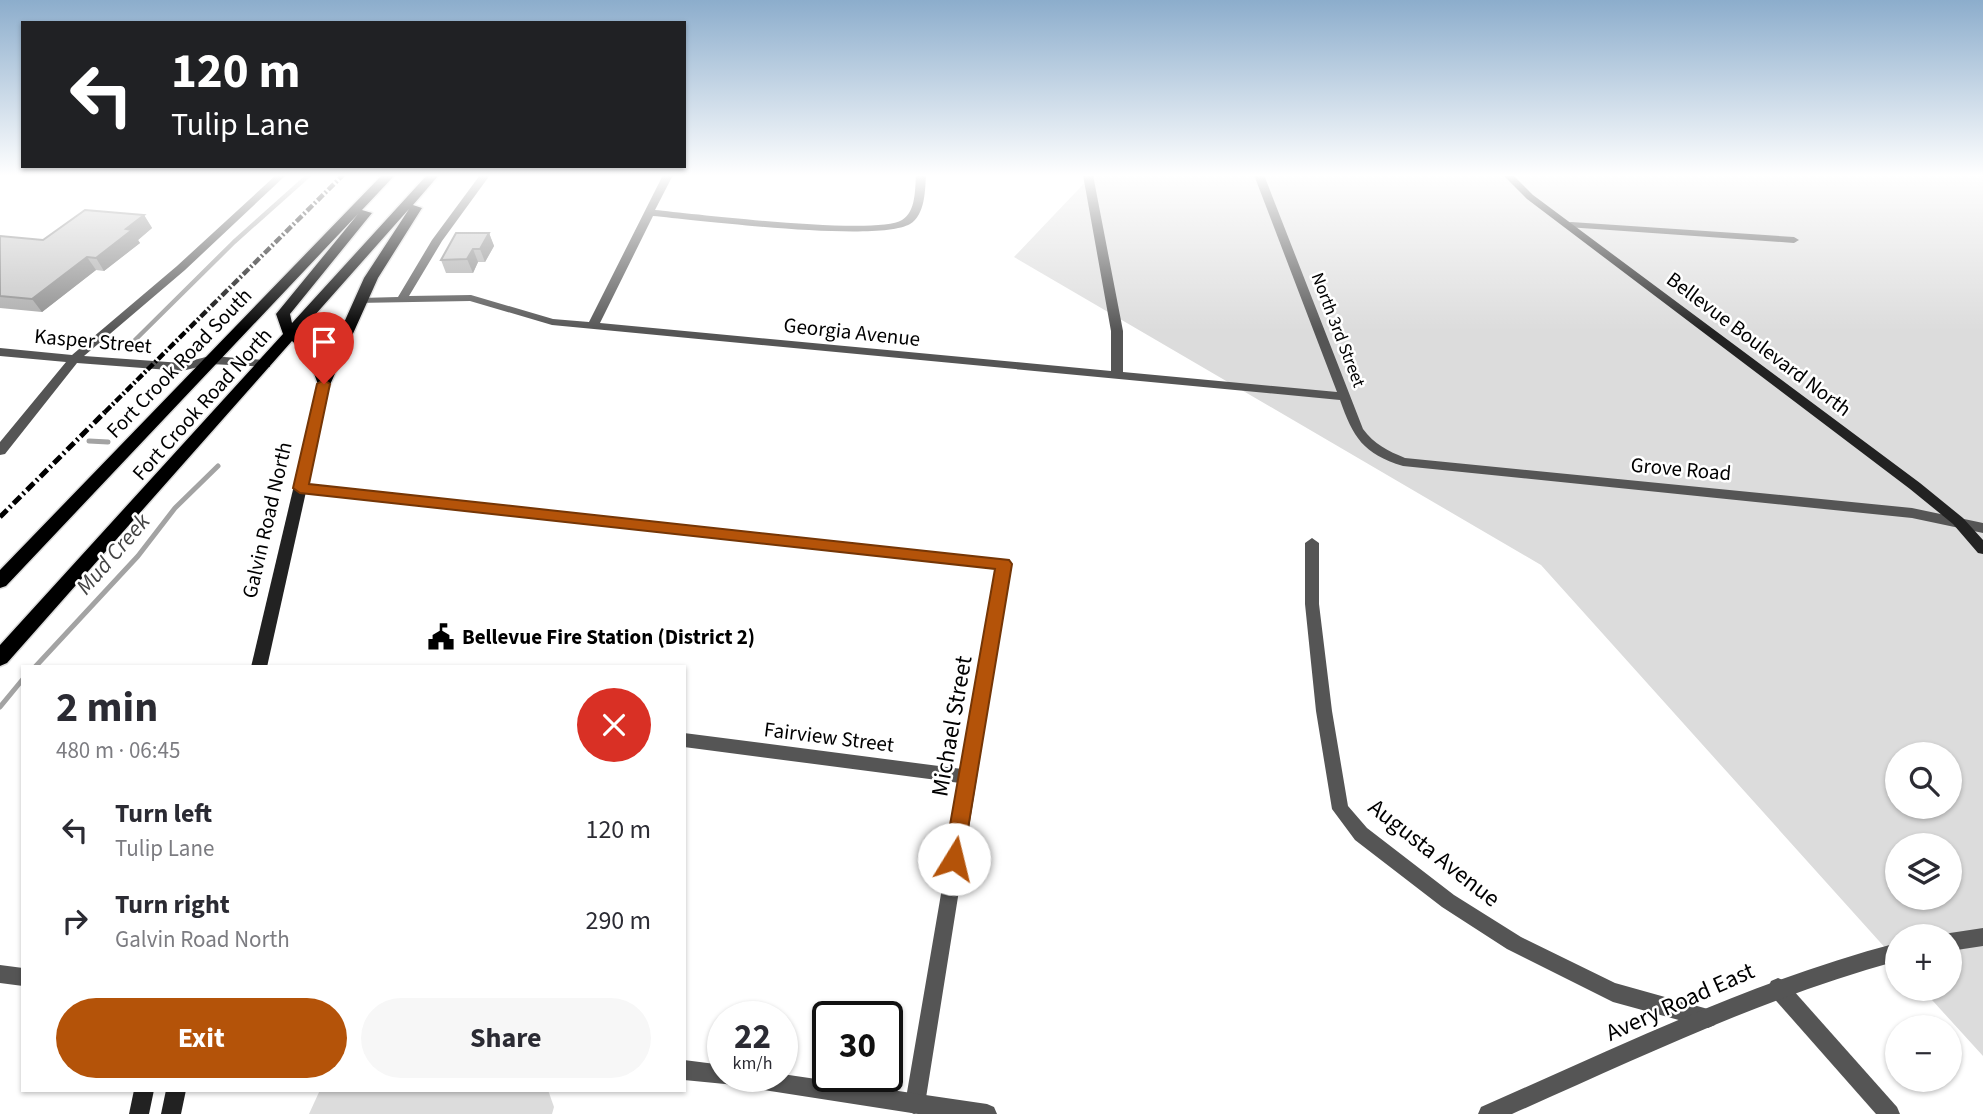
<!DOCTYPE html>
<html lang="en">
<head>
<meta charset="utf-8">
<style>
	body { margin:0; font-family:"Source Sans 3",sans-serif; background:#f7f7f7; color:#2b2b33; height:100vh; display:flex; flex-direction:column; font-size:26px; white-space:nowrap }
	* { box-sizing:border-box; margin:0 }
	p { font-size:23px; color:#7c7c81 }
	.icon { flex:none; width:38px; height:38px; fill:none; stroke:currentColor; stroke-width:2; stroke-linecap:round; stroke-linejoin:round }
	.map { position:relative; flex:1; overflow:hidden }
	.sheet { position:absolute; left:21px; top:665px; width:665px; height:427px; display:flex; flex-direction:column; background:#fff; border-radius:0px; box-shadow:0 2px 5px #0004 }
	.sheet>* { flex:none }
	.banner { position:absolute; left:21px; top:21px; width:665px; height:147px; border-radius:0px; box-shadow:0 2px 5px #0004; background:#202124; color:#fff; overflow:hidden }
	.buttons { position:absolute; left:1885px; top:742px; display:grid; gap:14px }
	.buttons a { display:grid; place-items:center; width:77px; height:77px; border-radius:50%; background:#fff; box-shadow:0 2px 5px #0004; font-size:35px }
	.speed { position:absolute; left:707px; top:1001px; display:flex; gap:14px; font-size:35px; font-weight:700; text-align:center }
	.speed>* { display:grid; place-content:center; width:91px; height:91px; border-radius:50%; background:#fff; box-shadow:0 2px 5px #0004; line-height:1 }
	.speed small { font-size:18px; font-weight:400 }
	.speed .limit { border:4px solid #111; border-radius:10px; background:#fff; color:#111 }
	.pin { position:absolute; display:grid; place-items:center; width:60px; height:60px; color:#fff; margin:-72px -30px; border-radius:50% 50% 50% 0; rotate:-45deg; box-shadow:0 0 7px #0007 }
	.pin .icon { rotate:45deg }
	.me { position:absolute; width:77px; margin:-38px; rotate:9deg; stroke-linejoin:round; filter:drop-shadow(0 0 5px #0008) }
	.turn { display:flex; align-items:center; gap:24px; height:147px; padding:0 35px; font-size:32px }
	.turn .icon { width:91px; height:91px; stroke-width:2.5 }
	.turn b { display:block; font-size:49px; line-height:60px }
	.round { display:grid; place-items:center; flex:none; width:74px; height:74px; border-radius:37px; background:#f7f7f7 }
	.summary { display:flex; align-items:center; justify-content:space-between; height:119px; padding:0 35px }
	h1 { font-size:42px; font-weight:700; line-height:52px }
	.primary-button { display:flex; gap:14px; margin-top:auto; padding:14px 35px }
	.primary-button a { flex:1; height:80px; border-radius:42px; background:#b45309; color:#fff; font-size:28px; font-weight:700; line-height:80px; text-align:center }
	.primary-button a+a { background:#f7f7f7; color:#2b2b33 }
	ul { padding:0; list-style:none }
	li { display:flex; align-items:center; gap:21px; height:91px; padding:0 35px }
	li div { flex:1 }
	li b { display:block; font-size:26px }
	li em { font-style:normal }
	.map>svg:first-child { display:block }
</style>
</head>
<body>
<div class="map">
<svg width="1983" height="1114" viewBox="0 0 1983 1114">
	<rect width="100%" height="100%" fill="#fff"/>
	<!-- green -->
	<g fill="#dcdcdc" fill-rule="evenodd">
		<path d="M1092,175H1983V1056L1922,989H1950V936H1897V961L1541,565L1014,257ZM1897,754H1950V807H1897ZM1897,845H1950V898H1897Z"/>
		<polygon points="320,1090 548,1090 554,1107 552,1114 309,1114"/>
	</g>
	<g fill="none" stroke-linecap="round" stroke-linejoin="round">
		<!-- stream-far1 -->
		<polyline stroke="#a3a3a3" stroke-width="4.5" points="132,343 234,242 309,175"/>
		<!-- stream -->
		<g stroke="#a3a3a3" stroke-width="5">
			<polyline points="89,441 108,442"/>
			<polyline points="35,667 138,556 175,508 218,466"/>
			<polyline points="0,707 23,679"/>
		</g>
		<!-- primary casing -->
		<g stroke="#dbdbdb" stroke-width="3">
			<path id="primary" d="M382,175H395L362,210L372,213L290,314L292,323L427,175H439L413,205L422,208L378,278L329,387H319L307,355L292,341L7,663L0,666V645L283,334L276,314L358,214L6,586L0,588V570ZM409,209L364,278L325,365L319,350L299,333Z"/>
		</g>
		<!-- minor -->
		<g fill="#555" fill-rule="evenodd">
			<polygon points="276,175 286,175 185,270 84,356 182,363 210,356 266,360 270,361 270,367 210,364 182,371 77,363 5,454 0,455 0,442 66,362 0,356 0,348 72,355 177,266"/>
			<path d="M480,175H490L442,241L409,296L471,295L553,319L589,322L663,175H673L655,210C696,214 876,236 902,220C916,212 915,189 916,175H926C925,191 925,215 910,224C878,243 698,220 653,216L600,323L1111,371V331L1083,175H1093L1123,331V372L1337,392L1254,175H1264L1363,429C1374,444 1388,451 1405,458L1912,508L1983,523V533L1912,518L1403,466C1363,454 1353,437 1340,400L552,325L470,301L356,303L355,301L360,298L398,297L432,240Z"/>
			<polygon points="1571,222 1794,237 1799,240 1794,243 1567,227 1567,223"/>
			<polygon points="300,483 1009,560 1011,564 925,1104 922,1111 914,1114 908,1111 905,1104 960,783 684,747 684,733 962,769 996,568 295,491 293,488"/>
			<polygon points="1312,538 1319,543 1319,604 1332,711 1348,806 1367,828 1454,895 1521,937 1615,983 1715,1011 1718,1018 1715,1025 1708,1028 1613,1002 1507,949 1442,907 1355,840 1332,809 1316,711 1305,604 1305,543"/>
			<polygon points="1778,978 1785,981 1897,1107 1900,1114 1876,1114 1771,995 1768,988 1771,981"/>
		</g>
		<!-- tertiary -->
		<g fill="#555" fill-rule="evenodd">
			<polygon points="1983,928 1983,946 1950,951 1950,936 1943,936 1950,933"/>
			<path d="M1897,943V961C1762,998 1639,1058 1512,1114H1478L1481,1107C1618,1047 1752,981 1897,943Z"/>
			<polygon points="0,965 23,968 23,986 0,983"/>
			<polygon points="684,1060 723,1065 723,1076 782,1076 782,1074 987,1104 994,1107 997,1114 918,1114 725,1084 684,1080"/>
		</g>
		<!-- secondary -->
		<g fill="#222" fill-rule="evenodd">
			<polygon points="1503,175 1513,175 1533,195 1920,483 1963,518 1983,540 1983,554 1978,553 1953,524 1910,489 1527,199"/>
			<polygon points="324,380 330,384 267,667 251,667 318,384"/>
			<polygon points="134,1090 154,1090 149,1114 129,1114"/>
			<polygon points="166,1090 186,1090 181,1114 161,1114"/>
		</g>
		<!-- primary -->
		<use href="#primary" fill="#000" fill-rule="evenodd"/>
		<!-- rail-far1 -->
		<polyline stroke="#000" stroke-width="4.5" stroke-dasharray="8 2.5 2 2.5" stroke-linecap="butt" points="105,412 343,175"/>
		<!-- rail -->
		<polyline stroke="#000" stroke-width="5" stroke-dasharray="10 3.5 2 3.5" stroke-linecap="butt" points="0,517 107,410"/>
	</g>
	<!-- wall -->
	<g fill="#a9a9a9">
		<polygon points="144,215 152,228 138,240 140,243 104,271 96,270 42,312 0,308 0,236 43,240"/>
		<polygon points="489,233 494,246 485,262 478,262 473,273 446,273 441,260"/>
	</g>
	<!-- shaded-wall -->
	<g fill="#898989">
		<polygon points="144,215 152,228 138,240 140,243 104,271 96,258 126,229"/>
		<polygon points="489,233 494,246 485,262 480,249"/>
		<polygon points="473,249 478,262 473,273 467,259"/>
		<polygon points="87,257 96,270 42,312 32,299"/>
	</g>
	<!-- building -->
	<g fill="#c4c4c4" stroke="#898989" stroke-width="2">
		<polygon points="85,210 144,215 126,229 132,230 96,258 87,257 32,299 0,296 0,236 43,240"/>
		<polygon points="456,233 489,233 480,249 473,249 467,259 441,260"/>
	</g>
	<!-- sky -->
	<linearGradient id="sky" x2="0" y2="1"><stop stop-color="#8cadcc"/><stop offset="0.53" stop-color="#fff"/><stop offset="1" stop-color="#fff" stop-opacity="0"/></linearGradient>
	<rect width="1983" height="331" fill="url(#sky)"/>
	<!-- route -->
	<polygon fill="#b45309" stroke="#753606" stroke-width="2" points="324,380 330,384 309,484 1009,560 1012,564 962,865 954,868 947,865 944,859 995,569 300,493 293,488 317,384"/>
	<!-- icons -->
	<defs>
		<g id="civic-bare" transform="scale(2.1)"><path d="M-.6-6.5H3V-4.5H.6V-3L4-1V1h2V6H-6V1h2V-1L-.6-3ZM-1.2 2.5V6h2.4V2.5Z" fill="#000" stroke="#fff" stroke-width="2.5" paint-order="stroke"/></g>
	</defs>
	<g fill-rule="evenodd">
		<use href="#civic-bare" x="441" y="637"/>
	</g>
	<g text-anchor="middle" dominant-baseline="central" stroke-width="5" stroke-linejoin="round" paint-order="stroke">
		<!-- far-street labels -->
		<g font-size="18" fill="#000" stroke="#fff">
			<text transform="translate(1338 330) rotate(69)">North 3rd Street</text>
		</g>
		<!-- street labels -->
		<g font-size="21" fill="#000" stroke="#fff">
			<text transform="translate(852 332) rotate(6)">Georgia Avenue</text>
			<text transform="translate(93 341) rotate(5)">Kasper Street</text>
			<text transform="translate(1759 344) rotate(37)">Bellevue Boulevard North</text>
			<text transform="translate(179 363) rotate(-46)">Fort Crook Road South</text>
			<text transform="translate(202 404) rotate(-48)">Fort Crook Road North</text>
			<text transform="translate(1681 469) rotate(5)">Grove Road</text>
			<text transform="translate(267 520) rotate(-77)">Galvin Road North</text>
			<text transform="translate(829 737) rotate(7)">Fairview Street</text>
		</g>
		<!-- poi labels -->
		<g font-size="21" font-weight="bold" fill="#000" stroke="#fff" text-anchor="start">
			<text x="462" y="637">Bellevue Fire Station (District 2)</text>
		</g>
		<!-- water labels -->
		<g font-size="23" font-style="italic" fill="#444" stroke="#fff">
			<text transform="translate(113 554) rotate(-49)">Mud Creek</text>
		</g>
		<!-- near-street labels -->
		<g font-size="24" fill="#000" stroke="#fff">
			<text transform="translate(952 726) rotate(-80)">Michael Street</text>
			<text transform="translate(1434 853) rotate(38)">Augusta Avenue</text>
			<text transform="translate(1680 1002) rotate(-24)">Avery Road East</text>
		</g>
	</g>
</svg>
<div class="buttons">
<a><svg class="icon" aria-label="search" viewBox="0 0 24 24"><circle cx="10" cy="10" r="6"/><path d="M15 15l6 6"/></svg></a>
<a><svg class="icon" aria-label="layers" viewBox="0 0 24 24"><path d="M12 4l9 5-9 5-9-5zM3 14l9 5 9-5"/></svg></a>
<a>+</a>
<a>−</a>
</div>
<div class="speed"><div>22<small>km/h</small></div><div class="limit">30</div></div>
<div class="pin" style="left:324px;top:384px;background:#d93025"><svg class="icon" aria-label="arrive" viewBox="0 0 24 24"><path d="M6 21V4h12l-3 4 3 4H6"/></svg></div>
<svg class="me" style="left:954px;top:859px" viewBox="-20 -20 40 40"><circle r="19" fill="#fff"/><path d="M0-13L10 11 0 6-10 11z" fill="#b45309"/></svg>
<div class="banner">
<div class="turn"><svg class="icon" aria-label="left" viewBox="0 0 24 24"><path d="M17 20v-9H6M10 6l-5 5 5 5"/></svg><div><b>120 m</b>Tulip Lane</div></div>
</div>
<section class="sheet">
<div class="summary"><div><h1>2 min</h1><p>480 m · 06:45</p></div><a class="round" style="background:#d93025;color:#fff"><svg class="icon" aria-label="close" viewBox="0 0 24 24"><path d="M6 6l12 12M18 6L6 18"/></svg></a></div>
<ul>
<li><svg class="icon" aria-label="left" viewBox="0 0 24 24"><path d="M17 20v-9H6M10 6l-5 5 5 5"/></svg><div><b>Turn left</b><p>Tulip Lane</p></div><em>120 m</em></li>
<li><svg class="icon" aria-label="right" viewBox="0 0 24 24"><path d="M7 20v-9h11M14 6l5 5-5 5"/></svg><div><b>Turn right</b><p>Galvin Road North</p></div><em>290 m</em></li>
</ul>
<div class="primary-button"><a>Exit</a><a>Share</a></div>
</section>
</div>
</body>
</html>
